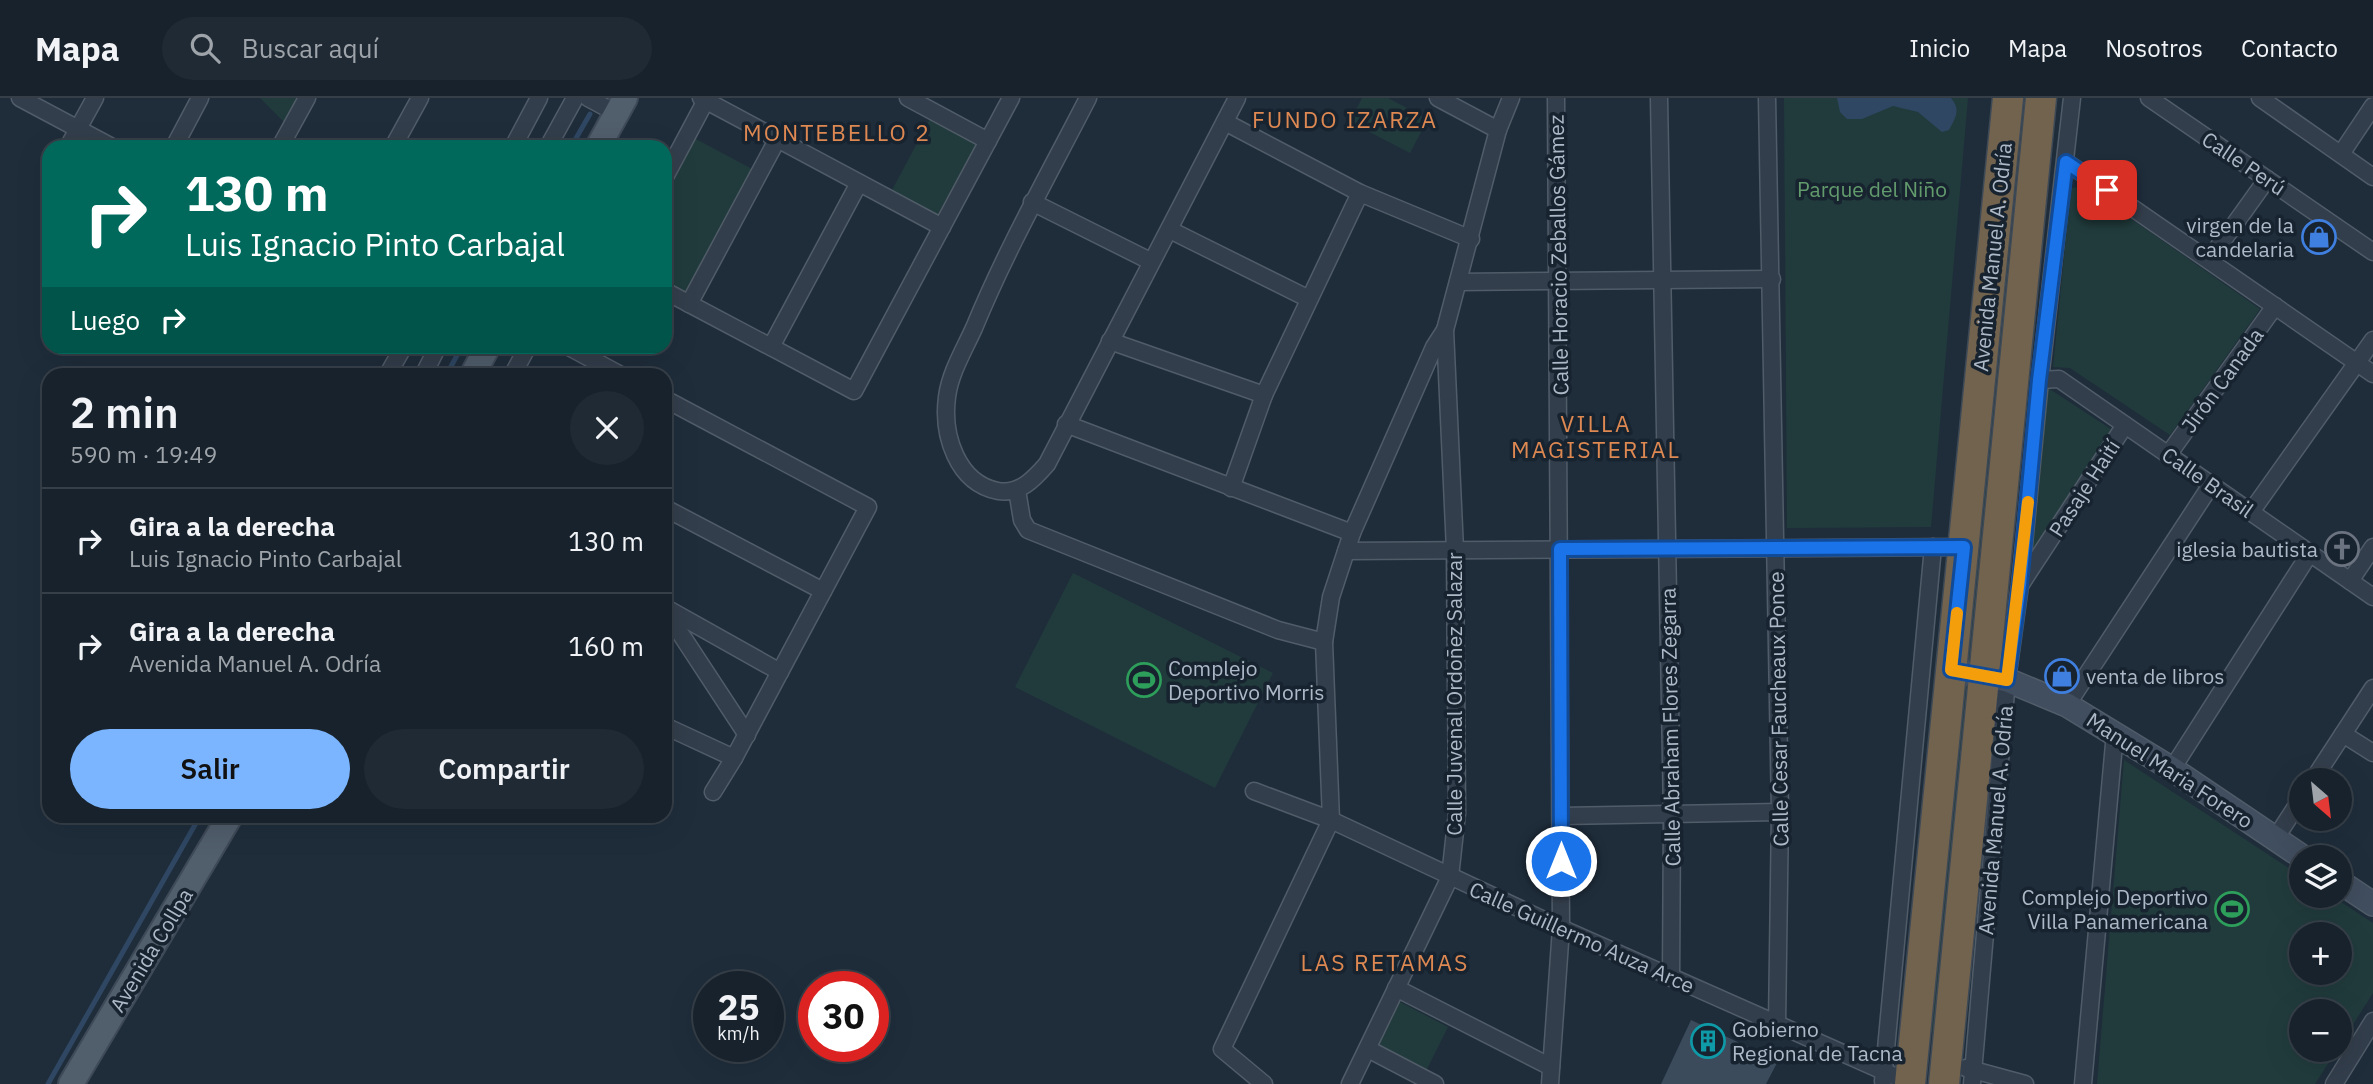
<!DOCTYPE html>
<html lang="es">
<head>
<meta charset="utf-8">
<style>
	body { margin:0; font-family:"IBM Plex Sans",sans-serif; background:#202a34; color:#f1f3f6; height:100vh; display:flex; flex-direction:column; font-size:26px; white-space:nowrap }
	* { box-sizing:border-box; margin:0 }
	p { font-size:23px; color:#9ea4a9 }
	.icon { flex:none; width:38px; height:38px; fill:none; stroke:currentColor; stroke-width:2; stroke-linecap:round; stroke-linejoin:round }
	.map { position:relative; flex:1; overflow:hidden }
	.panel { position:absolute; left:42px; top:270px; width:630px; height:455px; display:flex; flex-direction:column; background:#17222c; border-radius:21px; box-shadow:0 7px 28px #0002,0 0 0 2px #363f48 }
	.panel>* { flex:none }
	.banner { position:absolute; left:42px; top:42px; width:630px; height:214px; border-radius:21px; box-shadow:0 7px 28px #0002,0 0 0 2px #363f48; background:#00695c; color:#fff; overflow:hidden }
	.needle { width:46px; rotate:152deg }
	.fabs { position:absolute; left:2289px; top:670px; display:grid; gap:14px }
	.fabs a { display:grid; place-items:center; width:63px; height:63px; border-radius:50%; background:#17222c; box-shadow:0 7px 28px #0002,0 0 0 2px #363f48; font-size:35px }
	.speed { position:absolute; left:693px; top:873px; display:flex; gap:14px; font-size:35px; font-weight:700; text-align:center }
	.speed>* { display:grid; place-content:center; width:91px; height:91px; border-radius:50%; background:#17222c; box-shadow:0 7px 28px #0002,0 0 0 2px #363f48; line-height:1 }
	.speed small { font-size:18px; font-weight:400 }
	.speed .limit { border:10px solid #d22; background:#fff; color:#111 }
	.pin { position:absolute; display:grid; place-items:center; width:60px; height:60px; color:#fff; margin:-30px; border-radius:14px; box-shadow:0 4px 10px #0006 }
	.me { position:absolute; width:77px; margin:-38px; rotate:0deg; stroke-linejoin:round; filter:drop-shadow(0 0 5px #0008) }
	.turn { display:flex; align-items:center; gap:24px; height:147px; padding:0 28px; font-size:32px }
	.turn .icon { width:91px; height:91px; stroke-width:2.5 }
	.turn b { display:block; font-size:49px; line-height:60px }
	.then { display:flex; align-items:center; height:66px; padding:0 28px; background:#0003; gap:14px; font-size:26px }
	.round { display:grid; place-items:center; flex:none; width:74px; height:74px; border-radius:37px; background:#202a34 }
	.headline { display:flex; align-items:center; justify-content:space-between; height:119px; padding:0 28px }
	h1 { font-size:42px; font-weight:600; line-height:52px }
	.primary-button { display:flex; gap:14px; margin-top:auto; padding:14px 28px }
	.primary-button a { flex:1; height:80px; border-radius:42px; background:#7cb5ff; color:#111; font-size:28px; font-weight:600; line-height:80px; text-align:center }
	.primary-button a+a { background:#202a34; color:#f1f3f6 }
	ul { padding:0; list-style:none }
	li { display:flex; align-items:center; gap:21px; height:105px; padding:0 28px; border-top:2px solid #363f48 }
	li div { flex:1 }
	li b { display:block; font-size:26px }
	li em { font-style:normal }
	header { display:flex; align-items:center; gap:42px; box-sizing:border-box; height:98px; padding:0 35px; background:#17222c; border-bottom:2px solid #363f48 }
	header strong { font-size:33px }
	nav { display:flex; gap:38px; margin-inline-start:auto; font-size:24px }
	.search { width:490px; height:63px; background:#202a34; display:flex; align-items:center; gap:18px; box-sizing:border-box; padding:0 24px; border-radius:38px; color:#9ea4a9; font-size:26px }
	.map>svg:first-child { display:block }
</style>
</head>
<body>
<header>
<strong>Mapa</strong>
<div class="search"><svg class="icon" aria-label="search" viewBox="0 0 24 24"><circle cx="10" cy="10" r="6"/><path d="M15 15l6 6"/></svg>Buscar aquí</div>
<nav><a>Inicio</a><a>Mapa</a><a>Nosotros</a><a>Contacto</a></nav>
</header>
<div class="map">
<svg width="2373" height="986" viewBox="0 0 2373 986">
	<rect width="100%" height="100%" fill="#1f2d3b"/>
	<!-- green -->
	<g fill="#213b3c" fill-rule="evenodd">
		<polygon points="260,0 298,0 284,24"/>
		<polygon points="1362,0 1388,0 1428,21 1410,55 1350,24"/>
		<polygon points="1784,0 1968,0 1931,429 1787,430"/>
		<polygon points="2017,0 2033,0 1971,566 1965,562"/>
		<polygon points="931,19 978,45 936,119 891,94"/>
		<polygon points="694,40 754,72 687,196 665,184 665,94"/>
		<polygon points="2084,88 2260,211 2170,337 2070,270 2053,269 2071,90"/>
		<polygon points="2048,290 2114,333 2030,469 2043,292"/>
		<polygon points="1073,475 1273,575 1215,690 1015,589"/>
		<polygon points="1972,580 1934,934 1927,932 1958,588"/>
		<path d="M2124,662L2301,778V798H2332L2373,825V895L2340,947V914H2301V952H2337L2315,986H2097ZM2301,836H2340V875H2301Z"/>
		<polygon points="1400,904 1448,929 1427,971 1379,947"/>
	</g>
	<!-- water -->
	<path fill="#2f4763" d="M1837,0H1951C1961,12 1956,19 1949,32L1942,34L1918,14L1893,8L1862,21H1847L1840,14Z"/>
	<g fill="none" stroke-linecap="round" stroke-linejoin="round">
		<!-- stream -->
		<g stroke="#2f4763" stroke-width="5">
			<polyline points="571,49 590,16"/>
			<polyline points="447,276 462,248"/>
			<polyline points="48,986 200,718"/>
		</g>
	</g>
	<!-- building -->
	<polygon fill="#3b4b5b" points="1691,922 1778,963 1766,986 1661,986"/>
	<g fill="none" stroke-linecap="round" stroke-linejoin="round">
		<!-- street casing -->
		<g stroke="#515c69" stroke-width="19">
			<g id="street">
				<polyline points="20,0 112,49"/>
				<polyline points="588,0 616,15"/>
				<polyline points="701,0 942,129"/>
				<polyline points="908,0 988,43"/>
				<path d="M1088,0C1049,76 1007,150 974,230C964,252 950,275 947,299C942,337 957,385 998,393C1019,397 1034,381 1047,366L1237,0"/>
				<polyline points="1438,0 1498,32 1511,0"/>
				<polyline points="1659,0 1672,717 1671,880"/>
				<polyline points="1767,0 1780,714 1777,927"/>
				<polyline points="2149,0 2373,154"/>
				<polyline points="2260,0 2373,79"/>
				<polyline points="1225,24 1360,95 1471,141"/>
				<polyline points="68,49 95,0"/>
				<polyline points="174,49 200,0"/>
				<polyline points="280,49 307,0"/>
				<polyline points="393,49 420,0"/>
				<polyline points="513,49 539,0"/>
				<polyline points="548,49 575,0"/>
				<polyline points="2341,56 2373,8"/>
				<polyline points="2066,64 2373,276"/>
				<polyline points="665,79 705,4"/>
				<polyline points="1032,104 1150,163"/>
				<polyline points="1170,132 1307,200"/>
				<polyline points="2209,162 2267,81"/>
				<polyline points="1458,184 1772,181"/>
				<polyline points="665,193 854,293 1011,0"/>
				<polyline points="689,206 777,42"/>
				<polyline points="1110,243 1264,297"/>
				<polyline points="567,248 619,276"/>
				<polyline points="771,249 859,85"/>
				<polyline points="388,276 404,248"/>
				<polyline points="424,276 438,248"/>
				<polyline points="513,276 528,248"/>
				<polyline points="2040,282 2059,281 2373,499"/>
				<polyline points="665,301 868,409 734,660 713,694"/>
				<polyline points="1066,326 1352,435"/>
				<polyline points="2168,357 2275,208"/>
				<polyline points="1231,390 1264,297 1360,95"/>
				<polyline points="1017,392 1022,422 1028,432 1278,532 1324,544"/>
				<polyline points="665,410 823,493"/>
				<polyline points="2251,414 2373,242"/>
				<polyline points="1346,453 1963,449"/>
				<polyline points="2350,483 2373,449"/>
				<polyline points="2021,486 2125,327"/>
				<polyline points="666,510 780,574"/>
				<polyline points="665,512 747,637"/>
				<polyline points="2067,607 2211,387"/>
				<polyline points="665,628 734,660"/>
				<polyline points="2343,636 2373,655"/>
				<polyline points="2172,671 2310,455"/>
				<polyline points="2313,682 2373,590"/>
				<polyline points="1254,693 1331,722 1561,830 1910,985"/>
				<polyline points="1561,718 1780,714"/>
				<polyline points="2275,741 2301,701"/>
				<polyline points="1396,890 1551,969"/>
				<polyline points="1368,951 1435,986"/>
				<polyline points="1966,970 2025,986"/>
				<polyline points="1883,983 1933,449"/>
				<polyline points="1264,986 1222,951 1331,722 1324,544 1331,499 1352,435 1434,249 1445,232"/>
				<polyline points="1350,986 1450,779 1457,715 1455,452 1445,232 1498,32"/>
				<polyline points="1550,986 1561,830 1556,0"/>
				<polyline points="1972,986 2007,582 2020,487 2040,282 2072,0"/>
				<polyline points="2083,986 2115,635"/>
				<polyline points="2334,986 2373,923"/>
			</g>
		</g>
		<!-- secondary casing -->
		<g stroke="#515c69" stroke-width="26">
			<g id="secondary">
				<polyline points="1951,572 2007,582 2067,607 2172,671 2304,760"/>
				<polyline points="2340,784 2373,806"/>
			</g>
		</g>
		<!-- primary casing -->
		<g stroke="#3f4a58" stroke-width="28">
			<g id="primary">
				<polyline points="598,49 625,0"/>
				<polyline points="473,276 488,248"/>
				<polyline points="71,986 230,718"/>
			</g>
		</g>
		<!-- highway casing -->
		<g stroke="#3e4956" stroke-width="33">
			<g id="highway">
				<polyline points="1910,986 2008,0"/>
				<polyline points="1944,986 2041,0"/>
			</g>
		</g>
		<!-- street -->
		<use href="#street" stroke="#333e4c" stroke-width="16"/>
		<!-- secondary -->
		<use href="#secondary" stroke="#414e5f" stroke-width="23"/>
		<!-- primary -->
		<use href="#primary" stroke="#515e6c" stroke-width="24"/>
		<!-- highway -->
		<use href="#highway" stroke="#72634f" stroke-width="30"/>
	</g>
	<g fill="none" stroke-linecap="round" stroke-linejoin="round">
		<!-- route casing -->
		<g stroke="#114b97" stroke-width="18">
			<polyline id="route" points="1561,763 1560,451 1964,449 1951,572 2007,582 2020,487 2039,282 2066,64 2107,92"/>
		</g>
		<!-- route -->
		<use href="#route" stroke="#1a73e8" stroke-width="12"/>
		<!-- slow -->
		<polyline stroke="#f59e0b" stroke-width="12" points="1957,515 1951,572 2007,582 2028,404"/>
	</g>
	<!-- icons -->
	<defs>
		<g id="shop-ring" transform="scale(1.75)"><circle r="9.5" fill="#182330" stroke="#3f7fe0" stroke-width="1.5"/><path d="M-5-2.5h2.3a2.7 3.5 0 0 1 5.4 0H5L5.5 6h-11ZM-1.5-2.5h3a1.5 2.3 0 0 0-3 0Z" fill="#3f7fe0"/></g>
		<g id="church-ring" transform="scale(1.75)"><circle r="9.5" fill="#182330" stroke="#6b7280" stroke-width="1.5"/><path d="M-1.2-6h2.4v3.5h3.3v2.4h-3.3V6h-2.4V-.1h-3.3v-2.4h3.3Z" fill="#6b7280"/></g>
		<g id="stadium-ring" transform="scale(1.75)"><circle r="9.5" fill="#182330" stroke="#2e9e5b" stroke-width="1.5"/><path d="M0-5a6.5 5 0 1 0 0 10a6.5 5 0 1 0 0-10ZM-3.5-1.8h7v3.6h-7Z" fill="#2e9e5b"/></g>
		<g id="building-ring" transform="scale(1.75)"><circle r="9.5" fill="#182330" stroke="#0f9aa8" stroke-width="1.5"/><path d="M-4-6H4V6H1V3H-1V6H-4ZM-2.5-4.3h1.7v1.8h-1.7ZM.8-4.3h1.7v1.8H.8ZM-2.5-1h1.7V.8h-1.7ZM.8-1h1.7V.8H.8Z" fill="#0f9aa8"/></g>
	</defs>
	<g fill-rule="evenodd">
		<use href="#shop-ring" x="2319" y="139"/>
		<use href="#church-ring" x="2342" y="451"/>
		<use href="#shop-ring" x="2062" y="578"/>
		<use href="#stadium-ring" x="1144" y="582"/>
		<use href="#stadium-ring" x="2232" y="811"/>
		<use href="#building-ring" x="1708" y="943"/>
	</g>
	<g text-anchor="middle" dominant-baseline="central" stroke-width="7" stroke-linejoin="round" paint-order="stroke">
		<!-- street labels -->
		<g font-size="21" fill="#aeb9c8" stroke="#182330">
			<text transform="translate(2244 65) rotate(34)">Calle Perú</text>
			<text transform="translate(1558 157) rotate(-91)">Calle Horacio Zeballos Gámez</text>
			<text transform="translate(1992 159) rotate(-84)">Avenida Manuel A. Odría</text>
			<text transform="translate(2222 282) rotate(-54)">Jirón Canada</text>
			<text transform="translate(2208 384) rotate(35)">Calle Brasil</text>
			<text transform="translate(2084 390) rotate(-57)">Pasaje Haití</text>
			<text transform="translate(1454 596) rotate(-90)">Calle Juvenal Ordoñez Salazar</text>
			<text transform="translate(1778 611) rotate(-91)">Calle Cesar Faucheaux Ponce</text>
			<text transform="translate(1670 629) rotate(-91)">Calle Abraham Flores Zegarra</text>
			<text transform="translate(2170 672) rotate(33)">Manuel Maria Forero</text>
			<text transform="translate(1995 722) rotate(-85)">Avenida Manuel A. Odría</text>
			<text transform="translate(1582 839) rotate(24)">Calle Guillermo Auza Arce</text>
			<text transform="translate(151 852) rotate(-59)">Avenida Collpa</text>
		</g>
		<!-- park labels -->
		<g font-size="21" fill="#629b6c" stroke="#182330">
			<text x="1872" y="91">Parque del Niño</text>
		</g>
		<!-- poi labels -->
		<g font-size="21" fill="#aeb9c8" stroke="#182330" text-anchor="end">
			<text x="2294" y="127">virgen de la<tspan x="2294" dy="24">candelaria</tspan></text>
			<text x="2318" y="451">iglesia bautista</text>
			<text x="1168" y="570" text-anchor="start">Complejo<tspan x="1168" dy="24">Deportivo Morris</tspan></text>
			<text x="2086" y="578" text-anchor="start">venta de libros</text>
			<text x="2208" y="799">Complejo Deportivo<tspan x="2208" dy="24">Villa Panamericana</tspan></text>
			<text x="1732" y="931" text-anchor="start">Gobierno<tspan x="1732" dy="24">Regional de Tacna</tspan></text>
		</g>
		<!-- neighbourhood labels -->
		<g font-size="23" letter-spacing="2" fill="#de8852" stroke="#182330">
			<text x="1345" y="21">FUNDO IZARZA</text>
			<text x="837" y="34">MONTEBELLO 2</text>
			<text x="1596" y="325">VILLA<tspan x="1596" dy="26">MAGISTERIAL</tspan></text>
			<text x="1385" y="864">LAS RETAMAS</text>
		</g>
	</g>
</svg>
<div class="fabs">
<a><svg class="needle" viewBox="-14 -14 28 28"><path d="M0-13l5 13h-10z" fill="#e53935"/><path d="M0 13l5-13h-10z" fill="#9ea4a9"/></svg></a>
<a><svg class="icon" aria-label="layers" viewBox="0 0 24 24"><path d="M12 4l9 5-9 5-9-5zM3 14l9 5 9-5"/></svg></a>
<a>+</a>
<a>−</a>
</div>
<div class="speed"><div>25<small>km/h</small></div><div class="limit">30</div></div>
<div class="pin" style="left:2107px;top:92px;background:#d93025"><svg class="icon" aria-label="arrive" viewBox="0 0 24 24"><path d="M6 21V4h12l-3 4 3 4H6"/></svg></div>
<svg class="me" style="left:1561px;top:763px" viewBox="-20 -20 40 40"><circle r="17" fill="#1a73e8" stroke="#fff" stroke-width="3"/><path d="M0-11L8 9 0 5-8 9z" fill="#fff"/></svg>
<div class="banner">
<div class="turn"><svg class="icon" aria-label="right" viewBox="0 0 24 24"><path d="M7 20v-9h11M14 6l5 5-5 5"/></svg><div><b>130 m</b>Luis Ignacio Pinto Carbajal</div></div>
<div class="then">Luego<svg class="icon" aria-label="right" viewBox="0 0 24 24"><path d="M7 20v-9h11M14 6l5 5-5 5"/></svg></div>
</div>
<section class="panel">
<div class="headline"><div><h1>2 min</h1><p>590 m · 19:49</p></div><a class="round"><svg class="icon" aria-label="close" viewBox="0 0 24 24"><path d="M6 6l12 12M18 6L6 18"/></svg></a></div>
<ul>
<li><svg class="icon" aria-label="right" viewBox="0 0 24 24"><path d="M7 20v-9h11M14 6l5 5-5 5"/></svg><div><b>Gira a la derecha</b><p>Luis Ignacio Pinto Carbajal</p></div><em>130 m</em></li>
<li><svg class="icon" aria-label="right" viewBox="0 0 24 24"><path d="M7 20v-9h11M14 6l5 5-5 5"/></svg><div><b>Gira a la derecha</b><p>Avenida Manuel A. Odría</p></div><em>160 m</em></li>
</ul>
<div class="primary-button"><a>Salir</a><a>Compartir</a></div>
</section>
</div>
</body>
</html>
